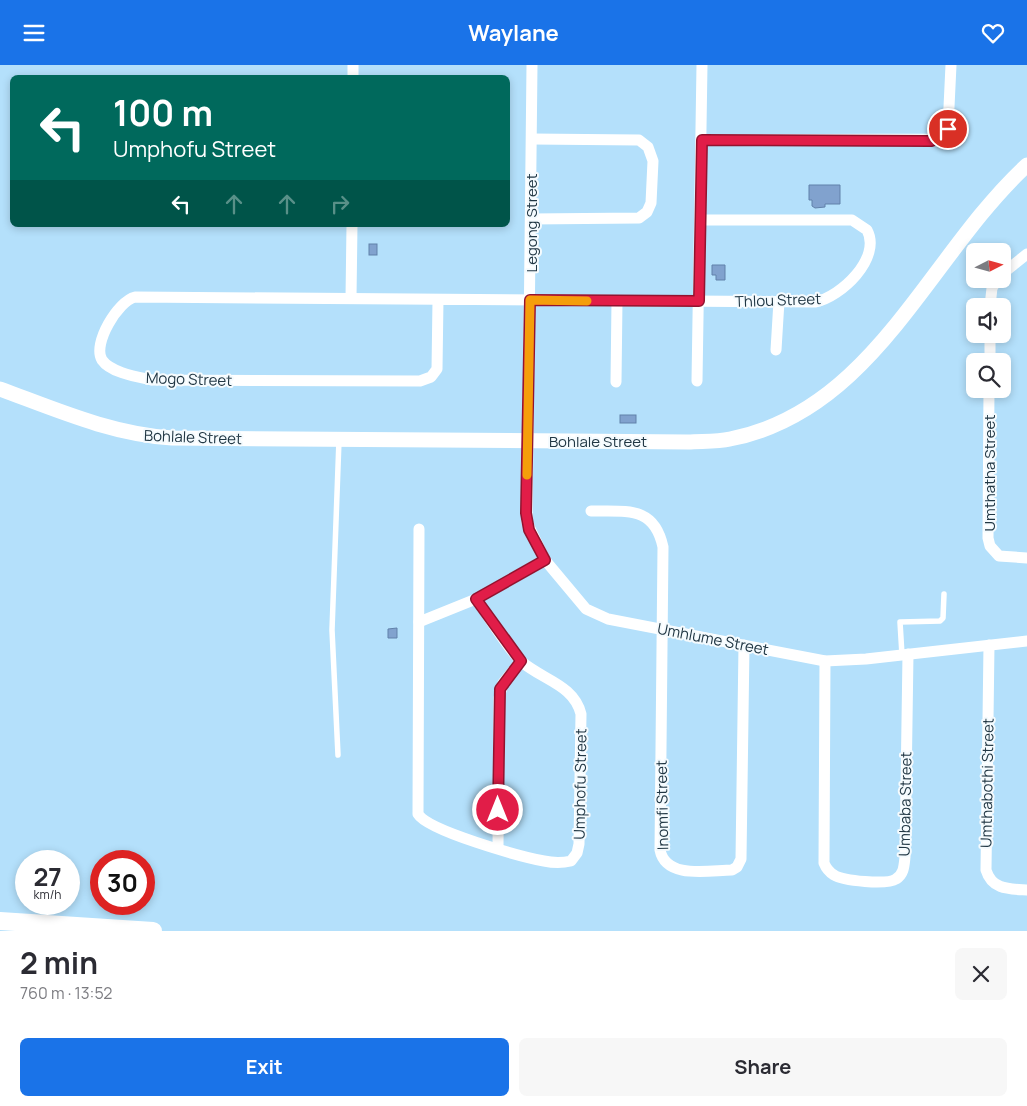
<!DOCTYPE html>
<html lang="en">
<head>
<meta charset="utf-8">
<style>
	body { margin:0; font-family:Manrope,sans-serif; background:#f7f7f7; color:#2b2b33; height:100vh; display:flex; flex-direction:column; font-size:19px; white-space:nowrap }
	* { box-sizing:border-box; margin:0 }
	p { font-size:16px; color:#7c7c81 }
	.icon { flex:none; width:28px; height:28px; fill:none; stroke:currentColor; stroke-width:2; stroke-linecap:round; stroke-linejoin:round }
	.map { position:relative; height:866px; overflow:hidden }
	.panel { display:flex; flex-direction:column; background:#fff; flex:1 }
	.panel>* { flex:none }
	.top-card { position:absolute; left:10px; top:10px; width:500px; height:152px; border-radius:8px; box-shadow:0 2px 8px #0003; background:#00695c; color:#fff; overflow:hidden }
	.needle { width:32px; rotate:84deg }
	.tools { position:absolute; left:966px; top:178px; display:grid; gap:10px }
	.tools a { display:grid; place-items:center; width:45px; height:45px; border-radius:8px; background:#fff; box-shadow:0 2px 8px #0003; font-size:25px }
	.speed { position:absolute; left:15px; top:785px; display:flex; gap:10px; font-size:25px; font-weight:700; text-align:center }
	.speed>* { display:grid; place-content:center; width:65px; height:65px; border-radius:50%; background:#fff; box-shadow:0 2px 8px #0003; line-height:1 }
	.speed small { font-size:12px; font-weight:400 }
	.speed .limit { border:8px solid #d22; background:#fff; color:#111 }
	.pin { position:absolute; display:grid; place-items:center; width:42px; height:42px; color:#fff; margin:-21px; border:2px solid #fff; border-radius:50%; box-shadow:0 1px 5px #0007 }
	.me { position:absolute; width:55px; margin:-28px; rotate:0deg; stroke-linejoin:round; filter:drop-shadow(0 0 4px #0008) }
	.turn { display:flex; align-items:center; gap:18px; height:105px; padding:0 20px; font-size:22px }
	.turn .icon { width:65px; height:65px; stroke-width:2.5 }
	.turn b { display:block; font-size:35px; line-height:42px }
	.lanes { display:flex; align-items:center; height:48px; padding:0 20px; background:#0003; justify-content:center; gap:25px; direction:ltr }
	.lanes .off { opacity:.35 }
	.round { display:grid; place-items:center; flex:none; width:52px; height:52px; border-radius:8px; background:#f7f7f7 }
	.head { display:flex; align-items:center; justify-content:space-between; height:85px; padding:0 20px }
	h1 { font-size:30px; font-weight:700; line-height:38px }
	.action { display:flex; gap:10px; margin-top:auto; padding:10px 20px }
	.action a { flex:1; height:58px; border-radius:8px; background:#1a73e8; color:#fff; font-size:20px; font-weight:700; line-height:58px; text-align:center }
	.action a+a { background:#f7f7f7; color:#2b2b33 }
	header { display:flex; justify-content:space-between; align-items:center; height:65px; padding:0 20px; background:#1a73e8; color:#fff; font-size:22px; font-weight:700 }
	.map>svg:first-child { display:block }
</style>
</head>
<body>
<header><svg class="icon" aria-label="menu" viewBox="0 0 24 24"><path d="M4 6h16M4 12h16M4 18h16"/></svg>Waylane<svg class="icon" aria-label="heart" viewBox="0 0 24 24"><path d="M12 20l-8-8c-3-5 5-10 8-4 3-6 11-1 8 4z"/></svg></header>
<div class="map">
<svg width="1027" height="866" viewBox="0 0 1027 866">
	<rect width="100%" height="100%" fill="#b4e0fb"/>
	<!-- building -->
	<g fill="#81a2ce" stroke="#6181aa">
		<polygon points="809,120 840,120 840,139 825,139 825,142 815,143 812,141 812,135 809,135"/>
		<rect x="369" y="179" width="8" height="11"/>
		<polygon points="712,200 725,200 725,215 716,215 716,210 712,210"/>
		<rect x="620" y="350" width="16" height="8"/>
		<polygon points="397,563 397,573 388,573 388,564"/>
	</g>
	<g fill="none" stroke-linecap="round" stroke-linejoin="round">
		<!-- lane -->
		<g stroke="#fff" stroke-width="5.5">
			<polyline points="902,590 900,557 940,556 943,553 944,529"/>
			<polyline points="338,690 332,565 339,375"/>
		</g>
		<!-- street -->
		<g stroke="#fff" stroke-width="11">
			<polyline points="353,0 353,12"/>
			<polyline points="532,0 527,457 545,495 586,544 608,554 825,596 866,594 1027,576"/>
			<polyline points="702,75 936,74 946,68 948,63 951,0"/>
			<polyline points="531,154 639,153 647,147 651,138 653,96 648,82 639,75 532,74"/>
			<polyline points="1002,209 1027,189"/>
			<polyline points="351,233 352,160"/>
			<path d="M438,235L437,304L431,312L420,316L152,315C138,312 111,308 102,295C92,279 118,236 135,232L815,237C841,232 882,193 867,165L852,155H701"/>
			<polyline points="990,241 992,223 998,214"/>
			<polyline points="776,285 779,236"/>
			<polyline points="990,296 990,269"/>
			<polyline points="697,316 702,0"/>
			<polyline points="616,317 617,236"/>
			<polyline points="989,324 988,473 990,481 999,491 1027,493"/>
			<path d="M591,446C626,447 654,440 663,482L660,785C666,815 710,805 732,805L737,802L741,794L744,580"/>
			<path d="M419,464L418,749C428,766 522,792 544,796C554,798 562,798 571,796L577,788L579,779L581,649C574,620 543,615 522,597C509,586 488,550 476,534"/>
			<polyline points="419,557 476,534 545,495"/>
			<path d="M989,580L986,805C992,825 1009,824 1027,825"/>
			<path d="M825,596L824,798C826,803 829,807 834,810C843,816 887,820 896,814C904,809 904,801 905,792L908,589"/>
			<polyline points="498,783 499,633 503,618 521,596"/>
		</g>
		<!-- secondary -->
		<path stroke="#fff" stroke-width="15" d="M0,324C57,345 111,369 172,373L688,377C702,376 717,377 730,374C874,346 929,190 1027,100"/>
		<!-- primary -->
		<polyline stroke="#fff" stroke-width="18" points="0,856 153,866"/>
	</g>
	<g fill="none" stroke-linecap="round" stroke-linejoin="round">
		<!-- route casing -->
		<g stroke="#92132f" stroke-width="12">
			<polyline id="route" points="498,745 500,624 521,596 476,534 545,495 529,465 526,448 530,235 699,236 702,75 931,76 942,72 948,64"/>
		</g>
		<!-- route -->
		<use href="#route" stroke="#e11d48" stroke-width="9"/>
		<!-- slow -->
		<polyline stroke="#f59e0b" stroke-width="9" points="527,410 530,235 587,236"/>
	</g>
	<g text-anchor="middle" dominant-baseline="central" stroke-width="4" stroke-linejoin="round" paint-order="stroke">
		<!-- street labels -->
		<g font-size="15" fill="#213744" stroke="#f5fbfe">
			<text transform="translate(531 158) rotate(-90)">Legong Street</text>
			<text transform="translate(778 235) rotate(-2)">Thlou Street</text>
			<text transform="translate(189 314) rotate(2)">Mogo Street</text>
			<text transform="translate(193 372) rotate(2)">Bohlale Street</text>
			<text x="598" y="376">Bohlale Street</text>
			<text transform="translate(989 408) rotate(-90)">Umthatha Street</text>
			<text transform="translate(713 574) rotate(11)">Umhlume Street</text>
			<text transform="translate(987 718) rotate(-89)">Umthabothi Street</text>
			<text transform="translate(580 719) rotate(-89)">Umphofu Street</text>
			<text transform="translate(905 739) rotate(-89)">Umbaba Street</text>
			<text transform="translate(662 740) rotate(-91)">Inomfi Street</text>
		</g>
	</g>
</svg>
<div class="tools">
<a><svg class="needle" viewBox="-14 -14 28 28"><path d="M0-13l5 13h-10z" fill="#e53935"/><path d="M0 13l5-13h-10z" fill="#7c7c81"/></svg></a>
<a><svg class="icon" aria-label="sound" viewBox="0 0 24 24"><path d="M4 9h4l5-4v14l-5-4H4zM17 9q2 3 0 6"/></svg></a>
<a><svg class="icon" aria-label="search" viewBox="0 0 24 24"><circle cx="10" cy="10" r="6"/><path d="M15 15l6 6"/></svg></a>
</div>
<div class="speed"><div>27<small>km/h</small></div><div class="limit">30</div></div>
<div class="pin" style="left:948px;top:64px;background:#d93025"><svg class="icon" aria-label="arrive" viewBox="0 0 24 24"><path d="M6 21V4h12l-3 4 3 4H6"/></svg></div>
<svg class="me" style="left:498px;top:745px" viewBox="-20 -20 40 40"><circle r="17" fill="#e11d48" stroke="#fff" stroke-width="3"/><path d="M0-11L8 9 0 5-8 9z" fill="#fff"/></svg>
<div class="top-card">
<div class="turn"><svg class="icon" aria-label="left" viewBox="0 0 24 24"><path d="M17 20v-9H6M10 6l-5 5 5 5"/></svg><div><b>100 m</b>Umphofu Street</div></div>
<div class="lanes"><svg class="icon" aria-label="left" viewBox="0 0 24 24"><path d="M17 20v-9H6M10 6l-5 5 5 5"/></svg><svg class="icon off" aria-label="ahead" viewBox="0 0 24 24"><path d="M12 20V5M6 11l6-6 6 6"/></svg><svg class="icon off" aria-label="ahead" viewBox="0 0 24 24"><path d="M12 20V5M6 11l6-6 6 6"/></svg><svg class="icon off" aria-label="right" viewBox="0 0 24 24"><path d="M7 20v-9h11M14 6l5 5-5 5"/></svg></div>
</div>
</div>
<section class="panel">
<div class="head"><div><h1>2 min</h1><p>760 m · 13:52</p></div><a class="round"><svg class="icon" aria-label="close" viewBox="0 0 24 24"><path d="M6 6l12 12M18 6L6 18"/></svg></a></div>
<div class="action"><a>Exit</a><a>Share</a></div>
</section>
</body>
</html>
